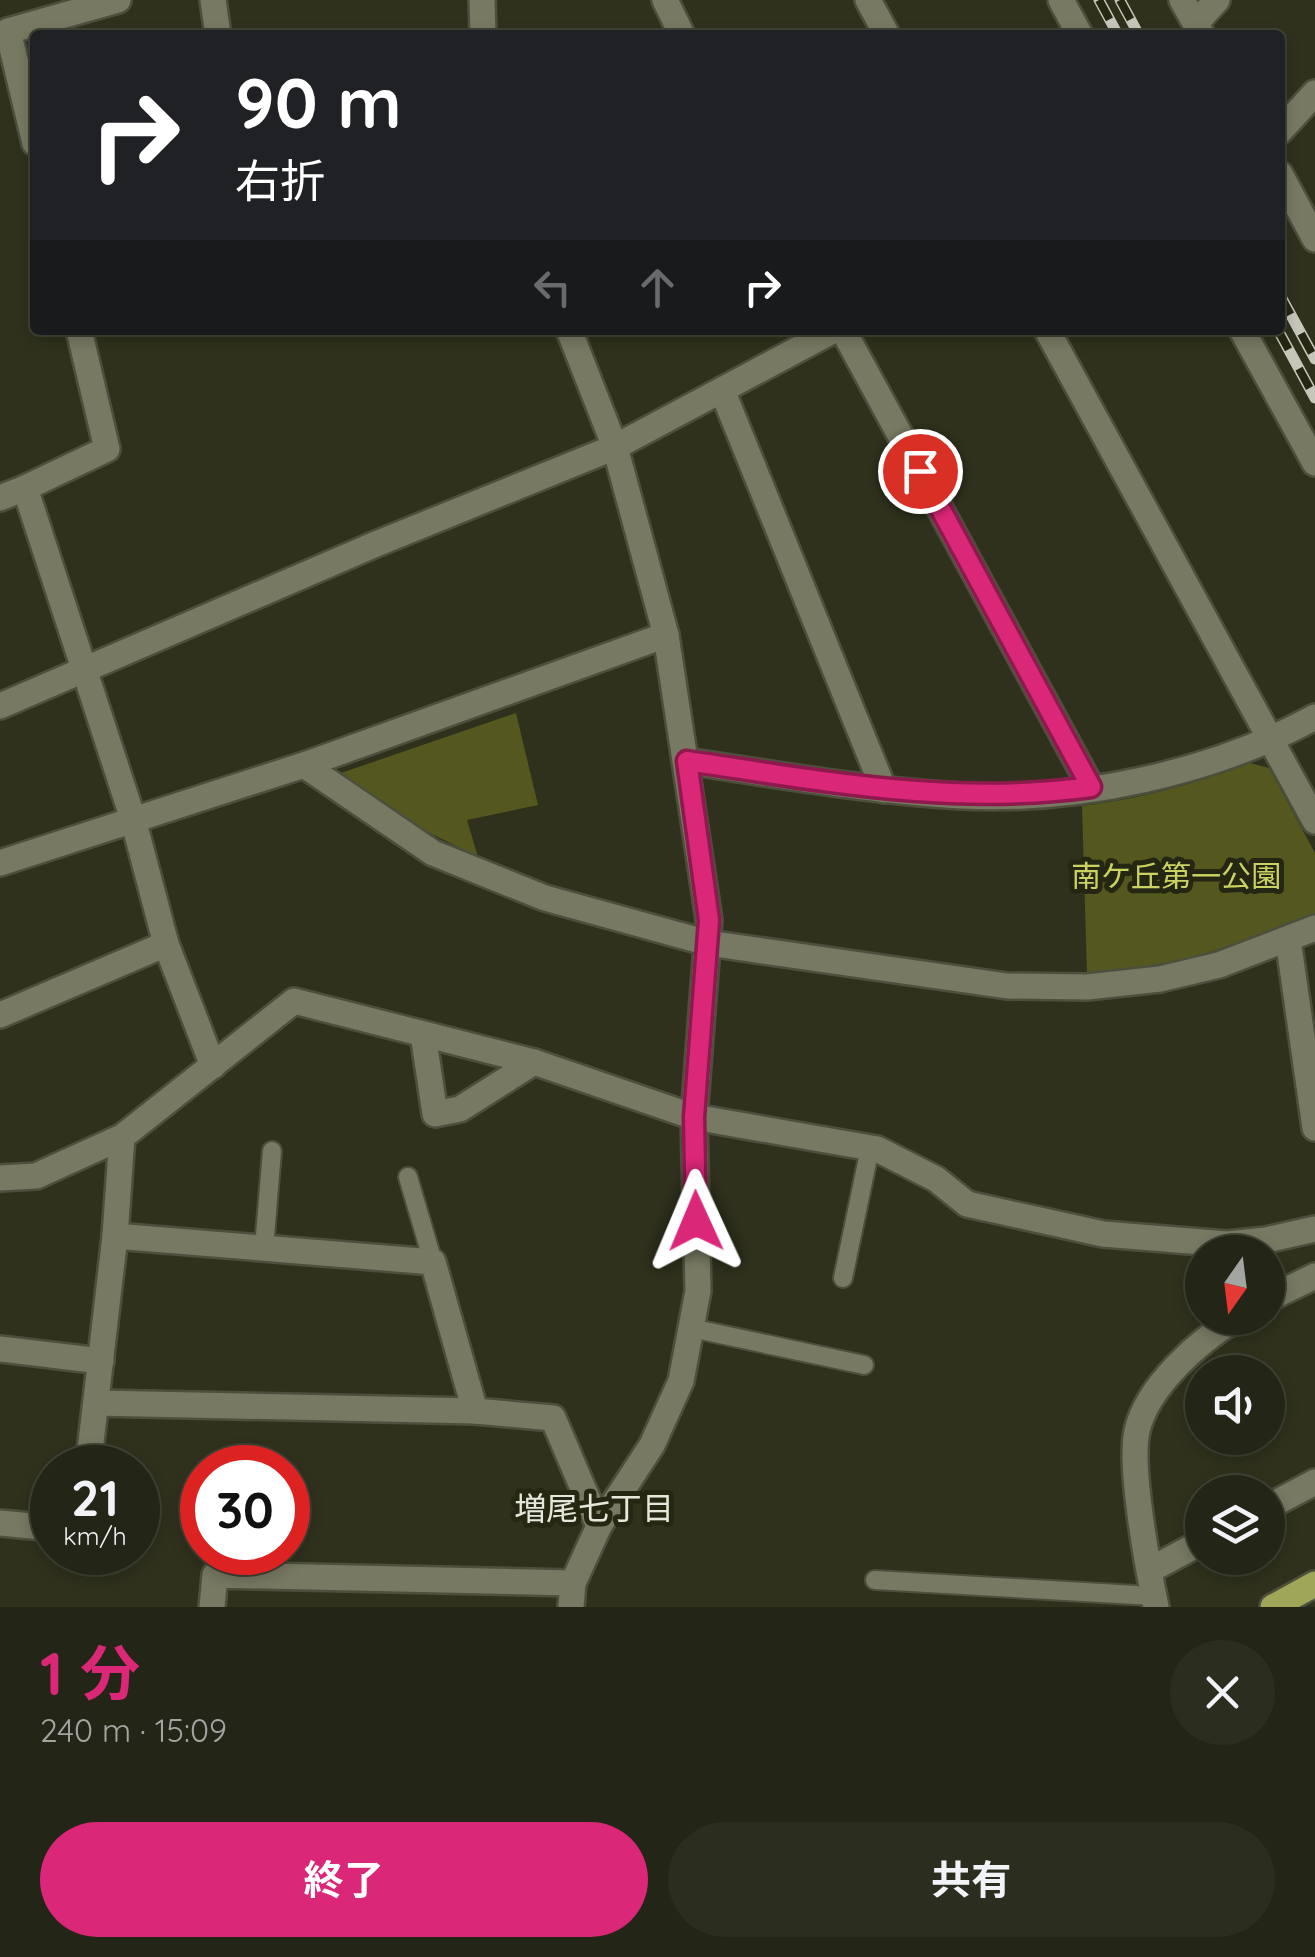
<!DOCTYPE html>
<html lang="ja">
<head>
<meta charset="utf-8">
<style>
	body { margin:0; font-family:Quicksand,"Noto Sans JP",sans-serif; background:#2b2d1f; color:#f1f3f6; height:100vh; display:flex; flex-direction:column; font-size:38px; white-space:nowrap }
	* { box-sizing:border-box; margin:0 }
	p { font-size:32px; color:#a3a5a1 }
	.icon { flex:none; width:55px; height:55px; fill:none; stroke:currentColor; stroke-width:2; stroke-linecap:round; stroke-linejoin:round }
	.map { position:relative; height:1607px; overflow:hidden }
	.side { display:flex; flex-direction:column; background:#232516; flex:1 }
	.side>* { flex:none }
	.banner { position:absolute; left:30px; top:30px; width:1255px; height:305px; border-radius:10px; box-shadow:0 5px 15px #0003,0 0 0 2px #404235; background:#202124; color:#fff; overflow:hidden }
	.needle { width:65px; rotate:194deg }
	.fabs { position:absolute; left:1185px; top:1235px; display:grid; gap:20px }
	.fabs a { display:grid; place-items:center; width:100px; height:100px; border-radius:50%; background:#232516; box-shadow:0 5px 15px #0003,0 0 0 2px #404235; font-size:50px }
	.speed { position:absolute; left:30px; top:1445px; display:flex; gap:20px; font-size:50px; font-weight:700; text-align:center }
	.speed>* { display:grid; place-content:center; width:130px; height:130px; border-radius:50%; background:#232516; box-shadow:0 5px 15px #0003,0 0 0 2px #404235; line-height:1 }
	.speed small { font-size:25px; font-weight:400 }
	.speed .limit { border:15px solid #d22; background:#fff; color:#111 }
	.pin { position:absolute; display:grid; place-items:center; width:85px; height:85px; color:#fff; margin:-42px; border:5px solid #fff; border-radius:50%; box-shadow:0 2px 10px #0007 }
	.me { position:absolute; width:110px; margin:-55px; rotate:359deg; stroke-linejoin:round; filter:drop-shadow(0 0 8px #0008) }
	.turn { display:flex; align-items:center; gap:35px; height:210px; padding:0 40px; font-size:45px }
	.turn .icon { width:130px; height:130px; stroke-width:2.5 }
	.turn b { display:block; font-size:70px; line-height:85px }
	.lanes { display:flex; align-items:center; height:95px; padding:0 40px; background:#0003; justify-content:center; gap:50px; direction:ltr }
	.lanes .off { opacity:.35 }
	.round { display:grid; place-items:center; flex:none; width:105px; height:105px; border-radius:52px; background:#2b2d1f }
	.head { display:flex; align-items:center; justify-content:space-between; height:170px; padding:0 40px }
	h1 { font-size:60px; font-weight:700; line-height:75px; color:#db2777 }
	.cta { display:flex; gap:20px; margin-top:auto; padding:20px 40px }
	.cta a { flex:1; height:115px; border-radius:60px; background:#db2777; color:#fff; font-size:40px; font-weight:700; line-height:115px; text-align:center }
	.cta a+a { background:#2b2d1f; color:#f1f3f6 }
	.map>svg:first-child { display:block }
</style>
</head>
<body>
<div class="map">
<svg width="1315" height="1607" viewBox="0 0 1315 1607">
	<rect width="100%" height="100%" fill="#2f311d"/>
	<!-- green -->
	<g fill="#54581e">
		<polygon points="516,713 538,805 467,820 478,857 406,821 341,773"/>
		<path d="M1250,763L1269,768L1315,853V915C1235,946 1174,968 1087,973L1082,806C1143,798 1192,785 1250,763Z"/>
	</g>
	<g fill="none" stroke-linecap="round" stroke-linejoin="round">
		<!-- lane casing -->
		<g stroke="#4d4f3d" stroke-width="22">
			<g id="lane">
				<polyline points="408,1177 433,1262"/>
				<polyline points="264,1248 272,1151"/>
				<polyline points="843,1278 870,1148"/>
				<polyline points="691,1328 864,1365"/>
				<polyline points="875,1580 1153,1596"/>
			</g>
		</g>
		<!-- street casing -->
		<g stroke="#4d4f3d" stroke-width="30">
			<g id="street">
				<polyline points="213,0 218,35"/>
				<polyline points="482,0 483,35"/>
				<polyline points="665,0 682,35"/>
				<polyline points="868,0 887,35"/>
				<polyline points="1061,0 1080,35"/>
				<polyline points="1182,0 1202,35"/>
				<polyline points="1196,23 1217,0"/>
				<polyline points="1280,131 1315,93"/>
				<polyline points="35,143 8,31 118,0"/>
				<polyline points="1280,174 1315,239"/>
				<polyline points="79,330 107,449 25,488 133,819 166,944 213,1066"/>
				<polyline points="569,330 615,447 666,635 709,920 694,1117 698,1291 681,1381 652,1445 599,1526 573,1583 571,1607"/>
				<polyline points="843,330 1091,787"/>
				<polyline points="1047,330 1315,821"/>
				<polyline points="1242,330 1315,463"/>
				<polyline points="722,390 884,790"/>
				<polyline points="0,498 25,488"/>
				<polyline points="0,706 376,544 615,447 834,330"/>
				<path d="M687,761C778,775 869,791 961,796C1078,802 1213,773 1315,717"/>
				<polyline points="304,765 433,853 545,898 708,943 1007,986 1087,987 1160,979 1219,965 1315,928"/>
				<polyline points="0,863 304,765 666,635"/>
				<polyline points="1288,939 1315,1128"/>
				<polyline points="0,1015 166,944"/>
				<polyline points="423,1034 435,1114 460,1109 534,1062"/>
				<polyline points="0,1178 36,1176 122,1137 294,1001 534,1062 694,1117 877,1149 936,1179 967,1204 1103,1234 1227,1244 1266,1240 1315,1229"/>
				<polyline points="115,1236 433,1262 475,1411"/>
				<polyline points="1268,1299 1315,1276"/>
				<polyline points="0,1349 101,1361"/>
				<polyline points="96,1403 475,1411 553,1418 599,1526"/>
				<polyline points="88,1468 115,1236 122,1137"/>
				<polyline points="1268,1507 1315,1482"/>
				<polyline points="0,1523 52,1528"/>
				<polyline points="1150,1570 1202,1542"/>
				<polyline points="212,1607 215,1575 573,1583"/>
				<path d="M1156,1607C1148,1568 1129,1467 1137,1431C1147,1386 1200,1340 1237,1318"/>
			</g>
		</g>
		<!-- primary casing -->
		<g stroke="#4d4f3d" stroke-width="30">
			<polyline id="primary" points="1273,1607 1315,1584"/>
		</g>
		<!-- lane -->
		<use href="#lane" stroke="#777963" stroke-width="18"/>
		<!-- street -->
		<use href="#street" stroke="#777963" stroke-width="25"/>
		<!-- primary -->
		<use href="#primary" stroke="#a0a657" stroke-width="25"/>
		<!-- rail casing -->
		<g stroke="#c6c7ba" stroke-width="11">
			<g id="rail">
				<polyline points="1099,0 1118,35"/>
				<polyline points="1120,0 1139,35"/>
				<polyline points="1280,295 1315,359"/>
				<polyline points="1278,330 1315,398"/>
			</g>
		</g>
		<!-- rail -->
		<use href="#rail" stroke="#252713" stroke-width="8" stroke-dasharray="22" stroke-linecap="butt"/>
	</g>
	<g fill="none" stroke-linecap="round" stroke-linejoin="round">
		<!-- route casing -->
		<g stroke="#8e194d" stroke-width="25">
			<path id="route" d="M696,1221L694,1117L709,920L687,761C824,781 952,806 1091,787L920,471"/>
		</g>
		<!-- route -->
		<use href="#route" stroke="#db2777" stroke-width="18"/>
	</g>
	<g text-anchor="middle" dominant-baseline="central" stroke-width="10" stroke-linejoin="round" paint-order="stroke">
		<!-- park labels -->
		<g font-size="30" fill="#cad262" stroke="#252713">
			<text x="1176" y="876">南ケ丘第一公園</text>
		</g>
		<!-- neighbourhood labels -->
		<g font-size="32" fill="#e6e7db" stroke="#252713">
			<text x="594" y="1508">増尾七丁目</text>
		</g>
	</g>
</svg>
<div class="fabs">
<a><svg class="needle" viewBox="-14 -14 28 28"><path d="M0-13l5 13h-10z" fill="#e53935"/><path d="M0 13l5-13h-10z" fill="#a3a5a1"/></svg></a>
<a><svg class="icon" aria-label="sound" viewBox="0 0 24 24"><path d="M4 9h4l5-4v14l-5-4H4zM17 9q2 3 0 6"/></svg></a>
<a><svg class="icon" aria-label="layers" viewBox="0 0 24 24"><path d="M12 4l9 5-9 5-9-5zM3 14l9 5 9-5"/></svg></a>
</div>
<div class="speed"><div>21<small>km/h</small></div><div class="limit">30</div></div>
<div class="pin" style="left:920px;top:471px;background:#d93025"><svg class="icon" aria-label="arrive" viewBox="0 0 24 24"><path d="M6 21V4h12l-3 4 3 4H6"/></svg></div>
<svg class="me" style="left:696px;top:1221px" viewBox="-20 -20 40 40"><path d="M0-17L14 15 0 8-14 15z" fill="#db2777" stroke="#fff" stroke-width="4"/></svg>
<div class="banner">
<div class="turn"><svg class="icon" aria-label="right" viewBox="0 0 24 24"><path d="M7 20v-9h11M14 6l5 5-5 5"/></svg><div><b>90 m</b>右折</div></div>
<div class="lanes"><svg class="icon off" aria-label="left" viewBox="0 0 24 24"><path d="M17 20v-9H6M10 6l-5 5 5 5"/></svg><svg class="icon off" aria-label="ahead" viewBox="0 0 24 24"><path d="M12 20V5M6 11l6-6 6 6"/></svg><svg class="icon" aria-label="right" viewBox="0 0 24 24"><path d="M7 20v-9h11M14 6l5 5-5 5"/></svg></div>
</div>
</div>
<section class="side">
<div class="head"><div><h1>1 分</h1><p>240 m · 15:09</p></div><a class="round"><svg class="icon" aria-label="close" viewBox="0 0 24 24"><path d="M6 6l12 12M18 6L6 18"/></svg></a></div>
<div class="cta"><a>終了</a><a>共有</a></div>
</section>
</body>
</html>
